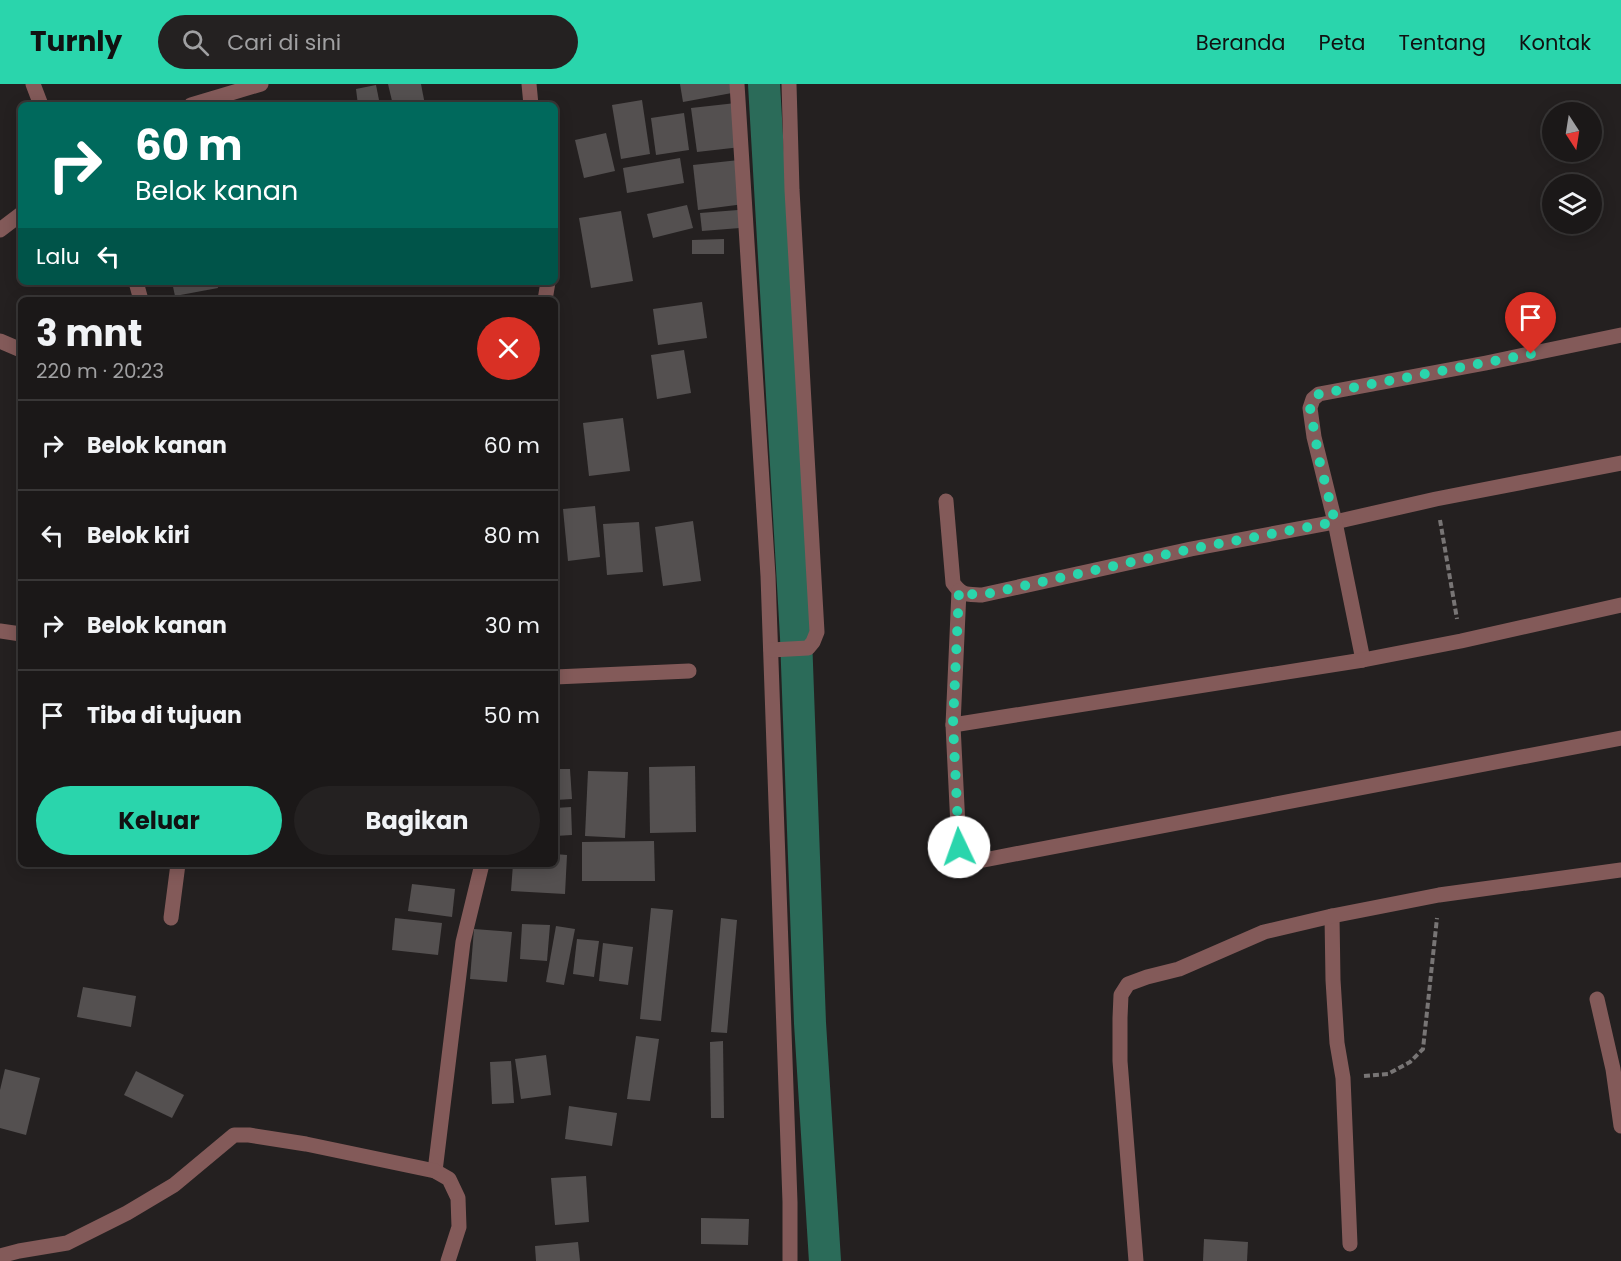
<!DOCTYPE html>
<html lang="id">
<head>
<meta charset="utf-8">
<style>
	body { margin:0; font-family:Poppins,sans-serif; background:#242121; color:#f1f3f6; height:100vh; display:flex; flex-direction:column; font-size:22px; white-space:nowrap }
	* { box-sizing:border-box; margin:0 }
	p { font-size:20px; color:#a0a0a2 }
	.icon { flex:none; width:33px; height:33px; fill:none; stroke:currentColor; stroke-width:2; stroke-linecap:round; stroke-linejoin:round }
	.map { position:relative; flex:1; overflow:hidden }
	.side { position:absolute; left:18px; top:213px; width:540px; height:570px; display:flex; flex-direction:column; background:#1b1818; border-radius:9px; box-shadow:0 3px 15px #0003,0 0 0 2px #393737 }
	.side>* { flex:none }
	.guide { position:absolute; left:18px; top:18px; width:540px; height:183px; border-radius:9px; box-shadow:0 3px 15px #0003,0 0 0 2px #393737; background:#00695c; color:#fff; overflow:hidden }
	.needle { width:39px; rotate:168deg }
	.fabs { position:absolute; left:1542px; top:18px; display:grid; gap:12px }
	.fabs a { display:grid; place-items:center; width:60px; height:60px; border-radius:50%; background:#1b1818; box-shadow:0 3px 15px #0003,0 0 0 2px #393737; font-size:30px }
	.pin { position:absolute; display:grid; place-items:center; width:51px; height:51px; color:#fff; margin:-62px -26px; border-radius:50% 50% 50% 0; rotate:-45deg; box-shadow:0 0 6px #0007 }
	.pin .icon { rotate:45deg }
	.me { position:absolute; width:66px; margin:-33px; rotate:357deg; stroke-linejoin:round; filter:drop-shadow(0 0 4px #0008) }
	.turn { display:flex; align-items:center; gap:21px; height:126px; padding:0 18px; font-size:27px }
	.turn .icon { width:78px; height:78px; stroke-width:2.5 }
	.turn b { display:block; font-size:42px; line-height:51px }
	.then { display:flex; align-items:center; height:57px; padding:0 18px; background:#0003; gap:12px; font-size:22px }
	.round { display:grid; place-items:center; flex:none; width:63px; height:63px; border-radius:32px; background:#242121 }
	.head { display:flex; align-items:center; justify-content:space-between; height:102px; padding:0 18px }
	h1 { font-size:36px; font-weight:700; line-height:45px }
	.cta { display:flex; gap:12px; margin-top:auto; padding:12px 18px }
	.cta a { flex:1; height:69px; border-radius:36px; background:#2ad5ac; color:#111; font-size:24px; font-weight:700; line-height:69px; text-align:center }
	.cta a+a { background:#242121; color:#f1f3f6 }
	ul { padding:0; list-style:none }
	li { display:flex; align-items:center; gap:18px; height:90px; padding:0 18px; border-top:2px solid #393737 }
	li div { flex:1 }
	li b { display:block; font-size:22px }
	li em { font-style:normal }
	header { display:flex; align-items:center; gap:36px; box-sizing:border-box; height:84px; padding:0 30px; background:#2ad5ac; color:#111 }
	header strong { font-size:28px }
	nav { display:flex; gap:33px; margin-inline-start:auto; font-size:21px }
	.search { width:420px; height:54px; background:#242121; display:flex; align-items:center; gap:15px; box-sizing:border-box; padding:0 21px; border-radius:33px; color:#a0a0a2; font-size:22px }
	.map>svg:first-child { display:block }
</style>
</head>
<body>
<header>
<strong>Turnly</strong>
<div class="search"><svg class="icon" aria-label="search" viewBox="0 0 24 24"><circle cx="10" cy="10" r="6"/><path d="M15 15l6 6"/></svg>Cari di sini</div>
<nav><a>Beranda</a><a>Peta</a><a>Tentang</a><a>Kontak</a></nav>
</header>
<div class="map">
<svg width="1621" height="1177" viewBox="0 0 1621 1177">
	<rect width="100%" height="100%" fill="#242020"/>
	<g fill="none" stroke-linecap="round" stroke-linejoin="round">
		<!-- canal -->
		<polyline stroke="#2b6b59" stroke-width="32" points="764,0 796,553 810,939 825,1177"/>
	</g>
	<!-- building -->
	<g fill="#545050">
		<polygon points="388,0 421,0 425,21 393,21"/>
		<polygon points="680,0 730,0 732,9 683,18"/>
		<polygon points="376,1 380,21 358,21 356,5"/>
		<polygon points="642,16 650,70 621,75 612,21"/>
		<polygon points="736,19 741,63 697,68 691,24"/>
		<polygon points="684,29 689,66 656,71 651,34"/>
		<polygon points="606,49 615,87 584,94 575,56"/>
		<polygon points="680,74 684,99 627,109 623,84"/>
		<polygon points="739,76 744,120 698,126 693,81"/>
		<polygon points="687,121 693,144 653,154 647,130"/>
		<polygon points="738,126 740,144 702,147 700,129"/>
		<polygon points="621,127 633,197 591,204 579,134"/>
		<polygon points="724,155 724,170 692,170 692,156"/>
		<polygon points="172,198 217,198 218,204 175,212"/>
		<polygon points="702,218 707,254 658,261 653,225"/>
		<polygon points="684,266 691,309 657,315 651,271"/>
		<polygon points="623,334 630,387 589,392 583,339"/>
		<polygon points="595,422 600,473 568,477 563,425"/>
		<polygon points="693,437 701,497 663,502 655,443"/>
		<polygon points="639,438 643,488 607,491 603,440"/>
		<polygon points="695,682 696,748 650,749 649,683"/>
		<polygon points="555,685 570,685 572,715 555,716"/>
		<polygon points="588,687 628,688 625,754 585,752"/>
		<polygon points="571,723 572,751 555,752 555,724"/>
		<polygon points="654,757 655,797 582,797 582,758"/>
		<polygon points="555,770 567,771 565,810 511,807 513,780 555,780"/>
		<polygon points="412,800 455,805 452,833 408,827"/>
		<polygon points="651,824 673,826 661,937 640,935"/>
		<polygon points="395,834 442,839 438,871 392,866"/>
		<polygon points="721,834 737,836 727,949 711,948"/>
		<polygon points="522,840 550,841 547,877 520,875"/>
		<polygon points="556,842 575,845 564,901 546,898"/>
		<polygon points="474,845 512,848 507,898 470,895"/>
		<polygon points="577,855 599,857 594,893 573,890"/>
		<polygon points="603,859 633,863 628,901 599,897"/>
		<polygon points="83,903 136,912 131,943 77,933"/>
		<polygon points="636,952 659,955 650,1017 627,1015"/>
		<polygon points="723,957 724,1034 711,1034 710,958"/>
		<polygon points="546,971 551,1011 521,1015 515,975"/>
		<polygon points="511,977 514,1019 492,1020 490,978"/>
		<polygon points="5,985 40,994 26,1051 0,1044 0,1006"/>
		<polygon points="136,987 184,1011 172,1034 124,1011"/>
		<polygon points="569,1022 617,1029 612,1062 565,1055"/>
		<polygon points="586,1092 589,1138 555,1141 551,1094"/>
		<polygon points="701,1134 749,1135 748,1161 701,1160"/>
		<polygon points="1204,1155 1248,1158 1247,1177 1203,1177"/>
		<polygon points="578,1158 580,1177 536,1177 535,1162"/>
	</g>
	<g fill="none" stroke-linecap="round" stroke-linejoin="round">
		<!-- path -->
		<g stroke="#787575" stroke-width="4" stroke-dasharray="6 3" stroke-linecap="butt">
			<polyline points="1440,436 1457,535"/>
			<polyline points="1364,992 1388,990 1410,978 1423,965 1437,834"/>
		</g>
		<!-- minor -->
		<g stroke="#835a59" stroke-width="15">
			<polyline points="33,0 41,21"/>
			<polyline points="529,0 531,21"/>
			<polyline points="737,0 768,492 790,1118 790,1177"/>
			<polyline points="191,21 261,0"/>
			<polyline points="0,146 21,130"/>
			<polyline points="136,198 141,216"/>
			<polyline points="545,216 548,198"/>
			<polyline points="0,257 21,266"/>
			<path d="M946,417L953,499C962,512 967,510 982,511L1191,465L1335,438L1436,415L1621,379"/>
			<polyline points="959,507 953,641 959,763 967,775 984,776 1621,654"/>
			<polyline points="0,547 21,550"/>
			<polyline points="771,566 808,564 813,558 817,548 792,106 789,0"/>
			<polyline points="1363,576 1335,438 1314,353 1310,324 1313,315 1319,310 1486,279 1621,251"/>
			<polyline points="555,593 689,587"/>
			<polyline points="953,641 1363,576 1461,557 1621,521"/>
			<polyline points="1332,832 1333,896 1337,959 1343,994 1350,1160"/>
			<polyline points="171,834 178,780"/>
			<polyline points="1597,915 1613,985 1621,1042"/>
			<polyline points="435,1087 463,858 482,780"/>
			<polyline points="0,1172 19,1167 67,1159 127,1129 174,1101 234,1051 249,1051 306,1060 435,1087 449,1095 458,1114 459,1143 448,1177"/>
			<polyline points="1136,1177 1120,977 1120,934 1121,911 1128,900 1147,893 1179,885 1264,848 1332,832 1439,811 1621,786"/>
		</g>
	</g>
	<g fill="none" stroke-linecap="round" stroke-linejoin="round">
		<!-- route -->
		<polyline stroke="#2ad5ac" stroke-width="10" stroke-dasharray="0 18" points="959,763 953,640 959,507 968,510 982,511 1191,465 1335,438 1319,375 1312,335 1310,324 1313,315 1319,310 1531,270"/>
	</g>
</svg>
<div class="fabs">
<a><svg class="needle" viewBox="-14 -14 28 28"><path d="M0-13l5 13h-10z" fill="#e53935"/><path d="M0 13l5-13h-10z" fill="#a0a0a2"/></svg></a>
<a><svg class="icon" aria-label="layers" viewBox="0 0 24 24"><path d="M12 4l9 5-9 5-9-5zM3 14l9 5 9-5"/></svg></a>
</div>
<div class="pin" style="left:1531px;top:270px;background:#d93025"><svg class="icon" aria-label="arrive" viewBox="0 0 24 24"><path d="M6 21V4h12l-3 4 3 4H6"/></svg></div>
<svg class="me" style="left:959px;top:763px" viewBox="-20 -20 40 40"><circle r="19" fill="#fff"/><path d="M0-13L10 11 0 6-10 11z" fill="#2ad5ac"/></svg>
<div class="guide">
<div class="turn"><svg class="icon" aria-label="right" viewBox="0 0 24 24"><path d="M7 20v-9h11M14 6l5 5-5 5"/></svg><div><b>60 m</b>Belok kanan</div></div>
<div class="then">Lalu<svg class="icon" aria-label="left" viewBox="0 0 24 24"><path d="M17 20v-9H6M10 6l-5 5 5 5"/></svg></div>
</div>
<section class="side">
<div class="head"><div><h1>3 mnt</h1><p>220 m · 20:23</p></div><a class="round" style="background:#d93025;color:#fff"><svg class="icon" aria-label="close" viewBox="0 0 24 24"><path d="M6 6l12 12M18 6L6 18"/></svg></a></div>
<ul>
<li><svg class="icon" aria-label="right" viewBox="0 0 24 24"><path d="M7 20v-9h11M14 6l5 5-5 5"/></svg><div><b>Belok kanan</b></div><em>60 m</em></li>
<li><svg class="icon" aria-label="left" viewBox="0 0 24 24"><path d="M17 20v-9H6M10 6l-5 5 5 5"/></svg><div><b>Belok kiri</b></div><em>80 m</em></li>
<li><svg class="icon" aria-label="right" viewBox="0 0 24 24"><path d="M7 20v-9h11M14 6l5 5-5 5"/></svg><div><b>Belok kanan</b></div><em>30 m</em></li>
<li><svg class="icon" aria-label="arrive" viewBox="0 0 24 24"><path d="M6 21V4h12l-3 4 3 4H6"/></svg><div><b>Tiba di tujuan</b></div><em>50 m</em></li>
</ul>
<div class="cta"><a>Keluar</a><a>Bagikan</a></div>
</section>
</div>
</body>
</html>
